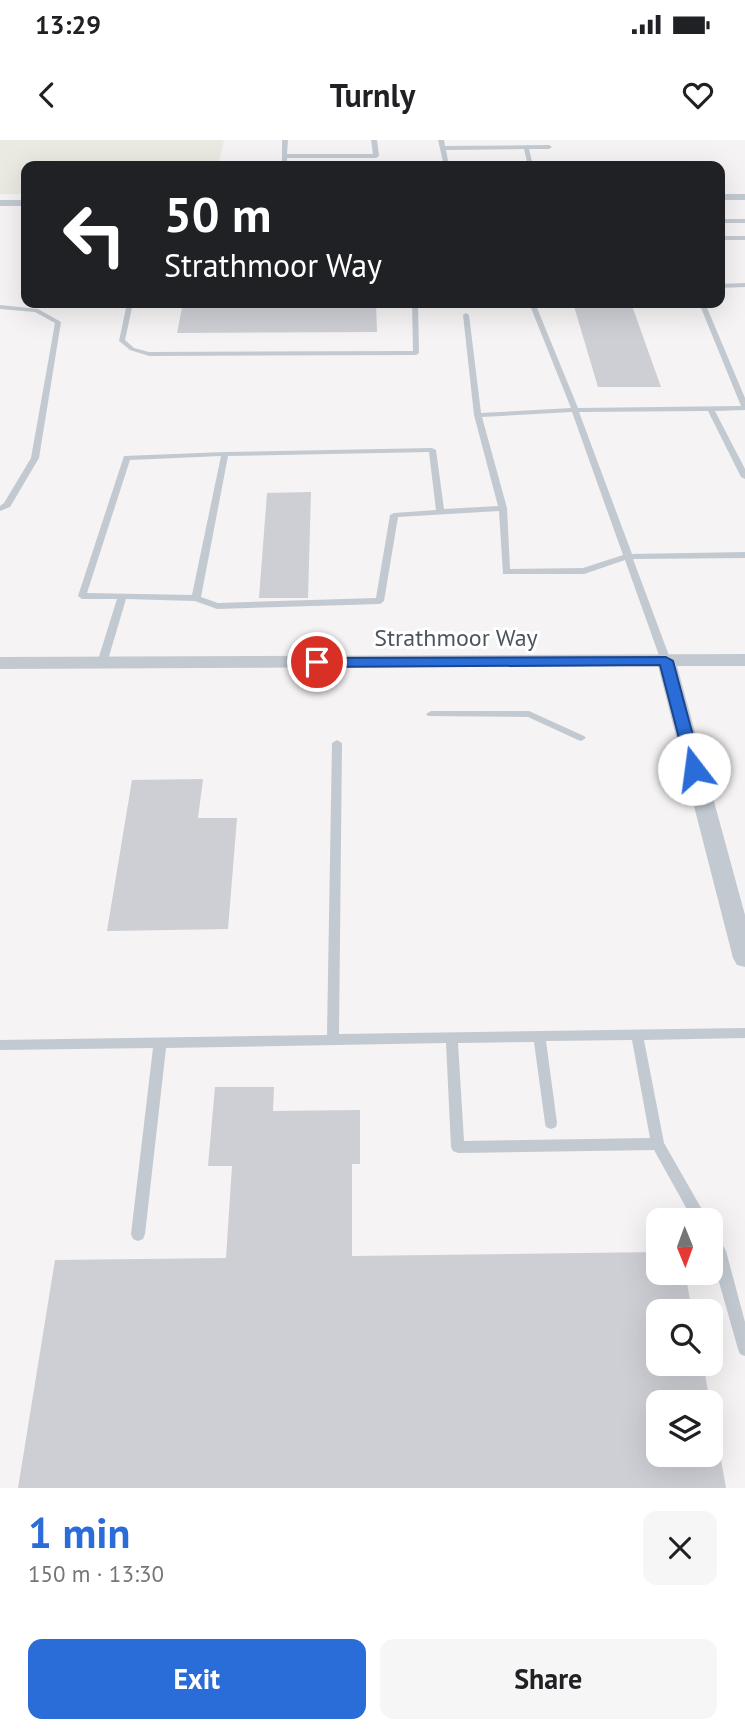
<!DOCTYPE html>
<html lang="en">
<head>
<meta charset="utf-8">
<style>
	body { margin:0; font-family:"PT Sans",sans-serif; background:#f6f6f6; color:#202124; height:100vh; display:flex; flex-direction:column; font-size:26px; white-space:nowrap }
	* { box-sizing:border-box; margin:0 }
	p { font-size:23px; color:#757577 }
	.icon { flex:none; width:38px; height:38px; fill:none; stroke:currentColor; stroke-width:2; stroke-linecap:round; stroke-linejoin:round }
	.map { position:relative; height:1348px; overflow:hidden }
	.drawer { display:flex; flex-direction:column; background:#fff; flex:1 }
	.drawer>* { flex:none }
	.top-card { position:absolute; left:21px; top:21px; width:704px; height:147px; border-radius:14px; box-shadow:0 7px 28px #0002; background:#202124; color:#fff; overflow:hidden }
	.needle { width:46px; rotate:179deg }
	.tools { position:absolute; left:646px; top:1068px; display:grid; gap:14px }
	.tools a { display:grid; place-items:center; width:77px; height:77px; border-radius:14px; background:#fff; box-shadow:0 7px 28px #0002; font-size:35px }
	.pin { position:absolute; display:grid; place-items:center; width:60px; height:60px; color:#fff; margin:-30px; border:4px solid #fff; border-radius:50%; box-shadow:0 2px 7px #0007 }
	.me { position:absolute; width:77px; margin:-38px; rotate:345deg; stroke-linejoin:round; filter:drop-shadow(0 0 5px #0008) }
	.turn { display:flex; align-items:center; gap:24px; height:147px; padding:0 28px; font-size:32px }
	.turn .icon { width:91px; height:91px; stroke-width:2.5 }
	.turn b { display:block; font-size:49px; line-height:60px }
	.round { display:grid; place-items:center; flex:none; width:74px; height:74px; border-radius:14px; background:#f6f6f6 }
	.overview { display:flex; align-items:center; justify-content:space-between; height:119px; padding:0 28px }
	h1 { font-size:42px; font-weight:600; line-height:52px; color:#2a6cd8 }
	.action { display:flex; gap:14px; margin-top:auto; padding:14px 28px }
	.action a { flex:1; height:80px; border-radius:14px; background:#2a6cd8; color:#fff; font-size:28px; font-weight:600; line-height:80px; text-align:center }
	.action a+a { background:#f6f6f6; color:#202124 }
	.status { display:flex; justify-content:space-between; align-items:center; height:49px; padding:0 35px; background:#fff; direction:ltr }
	.status svg { height:19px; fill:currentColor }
	header { display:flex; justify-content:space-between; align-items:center; height:91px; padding:0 28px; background:#fff; font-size:32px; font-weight:600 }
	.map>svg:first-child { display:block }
</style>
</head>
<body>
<div class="status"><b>13:29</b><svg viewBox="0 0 49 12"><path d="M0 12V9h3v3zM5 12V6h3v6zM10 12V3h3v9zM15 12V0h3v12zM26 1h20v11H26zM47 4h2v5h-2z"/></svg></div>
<header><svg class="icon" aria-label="back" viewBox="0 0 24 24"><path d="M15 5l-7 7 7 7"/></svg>Turnly<svg class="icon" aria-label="heart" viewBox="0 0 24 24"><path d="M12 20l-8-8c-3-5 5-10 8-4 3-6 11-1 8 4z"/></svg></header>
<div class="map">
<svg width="745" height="1348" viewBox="0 0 745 1348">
	<rect width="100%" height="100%" fill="#f5f3f3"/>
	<!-- commercial -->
	<polygon fill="#eae9e2" points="0,0 224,0 218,26 26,26 26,54 0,54"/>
	<!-- building -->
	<g fill="#cdcfd5">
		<polygon points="183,163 376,163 377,192 177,193"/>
		<polygon points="573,163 631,163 661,247 598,247"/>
		<polygon points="311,352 308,458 259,458 267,353"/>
		<polygon points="203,639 198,678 237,678 228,789 107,791 132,640"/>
		<polygon points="215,947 274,947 273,971 360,970 360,1024 352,1024 352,1116 658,1112 658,1132 685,1132 692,1171 658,1171 658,1223 703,1223 710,1262 658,1262 658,1314 720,1314 726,1348 18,1348 55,1120 226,1118 232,1026 208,1026"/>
	</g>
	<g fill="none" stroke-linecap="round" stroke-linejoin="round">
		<!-- service -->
		<g fill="#c2c9d0" fill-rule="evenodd">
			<polygon points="282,0 288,0 287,14 373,14 371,0 377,0 379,16 376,18 287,18 287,26 282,26"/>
			<polygon points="438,0 444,0 445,6 549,5 552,7 549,9 529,9 533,26 528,26 524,9 446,10 449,26 444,26"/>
			<polygon points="555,21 620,21 635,26 553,24"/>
			<rect x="719" y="79" width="26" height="4"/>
			<rect x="719" y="96" width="26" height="4"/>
			<polygon points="745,143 745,147 719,148 719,144"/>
			<polygon points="127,163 133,163 125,200 134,208 149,212 413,211 412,163 418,163 419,213 416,215 149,216 130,210 119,201"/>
			<path d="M529,163H535L578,268L741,266L699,163H705L745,258V270L715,271L745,329V339L741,337L708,271L579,272L632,414L745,412V418L633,419L671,521L669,523L666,524L661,521L625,420L584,434H503L499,371L398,377L384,461L380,464L217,469L195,461L126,459L107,523L105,525H99L97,523L117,459H82L78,456L124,316L225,312L432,308L436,310L444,369L498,366L474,275L463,175L466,173L469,175L481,273L571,268ZM572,272L623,415L583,428L510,429L507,368L482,277ZM429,312L436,370L394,373L390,375L376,458L218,463L201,457L228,316ZM221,316L192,455L87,453L130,320Z"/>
			<polygon points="0,165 38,169 61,182 39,318 10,367 0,371 0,366 4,363 31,318 55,183 35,172 0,169"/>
			<polygon points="431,571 529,571 584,596 586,598 581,601 578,600 528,577 428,576 426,574"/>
			<path d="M337,600L342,603L339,894L745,888V898L644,900L664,1003L708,1080H693L654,1010L458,1013L453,1011L451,1007L446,903L166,908L145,1094L143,1099L138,1101L133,1099L131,1094L153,908L0,910V900L327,895L332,603ZM632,900L650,998L464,1001L458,903L534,902L545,983L546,987L551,989L556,987L557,983L546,901Z"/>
			<polygon points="710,1090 715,1091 726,1111 745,1182 745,1216 740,1214 738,1209 710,1110"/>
		</g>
		<!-- minor -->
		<g fill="#c2c9d0" fill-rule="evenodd">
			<rect x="719" y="54" width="26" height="6"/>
			<rect x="0" y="60" width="26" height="6"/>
			<polygon points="745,514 745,526 677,526 745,775 745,827 737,825 733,818 658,526 0,529 0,517"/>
		</g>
	</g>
	<!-- route -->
	<polygon fill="#2a6cd8" stroke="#1b468c" stroke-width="2" points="666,517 673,521 702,629 694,634 687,629 660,525 317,527 310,522 317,518"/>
	<g text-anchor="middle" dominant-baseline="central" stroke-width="6" stroke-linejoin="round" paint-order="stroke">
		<!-- street labels -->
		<g font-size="24" fill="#4c555f" stroke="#fff">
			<text x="456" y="497">Strathmoor Way</text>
		</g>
	</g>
</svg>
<div class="tools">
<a><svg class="needle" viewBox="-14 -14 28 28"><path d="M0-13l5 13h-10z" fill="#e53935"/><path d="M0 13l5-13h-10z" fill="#757577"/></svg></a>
<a><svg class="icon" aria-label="search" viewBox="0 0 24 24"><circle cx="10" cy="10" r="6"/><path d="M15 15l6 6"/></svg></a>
<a><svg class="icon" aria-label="layers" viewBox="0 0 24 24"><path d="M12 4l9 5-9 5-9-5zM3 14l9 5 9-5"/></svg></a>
</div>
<div class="pin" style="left:317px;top:522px;background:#d93025"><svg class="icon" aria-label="arrive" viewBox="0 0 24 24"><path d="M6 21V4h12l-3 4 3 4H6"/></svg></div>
<svg class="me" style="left:694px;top:629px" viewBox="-20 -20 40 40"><circle r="19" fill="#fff"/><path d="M0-13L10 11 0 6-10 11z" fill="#2a6cd8"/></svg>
<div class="top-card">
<div class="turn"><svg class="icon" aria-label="left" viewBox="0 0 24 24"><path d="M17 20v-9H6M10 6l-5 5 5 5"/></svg><div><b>50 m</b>Strathmoor Way</div></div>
</div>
</div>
<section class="drawer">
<div class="overview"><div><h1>1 min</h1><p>150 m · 13:30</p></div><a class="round"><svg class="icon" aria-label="close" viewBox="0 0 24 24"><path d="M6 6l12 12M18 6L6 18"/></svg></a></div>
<div class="action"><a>Exit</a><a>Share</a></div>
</section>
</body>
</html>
